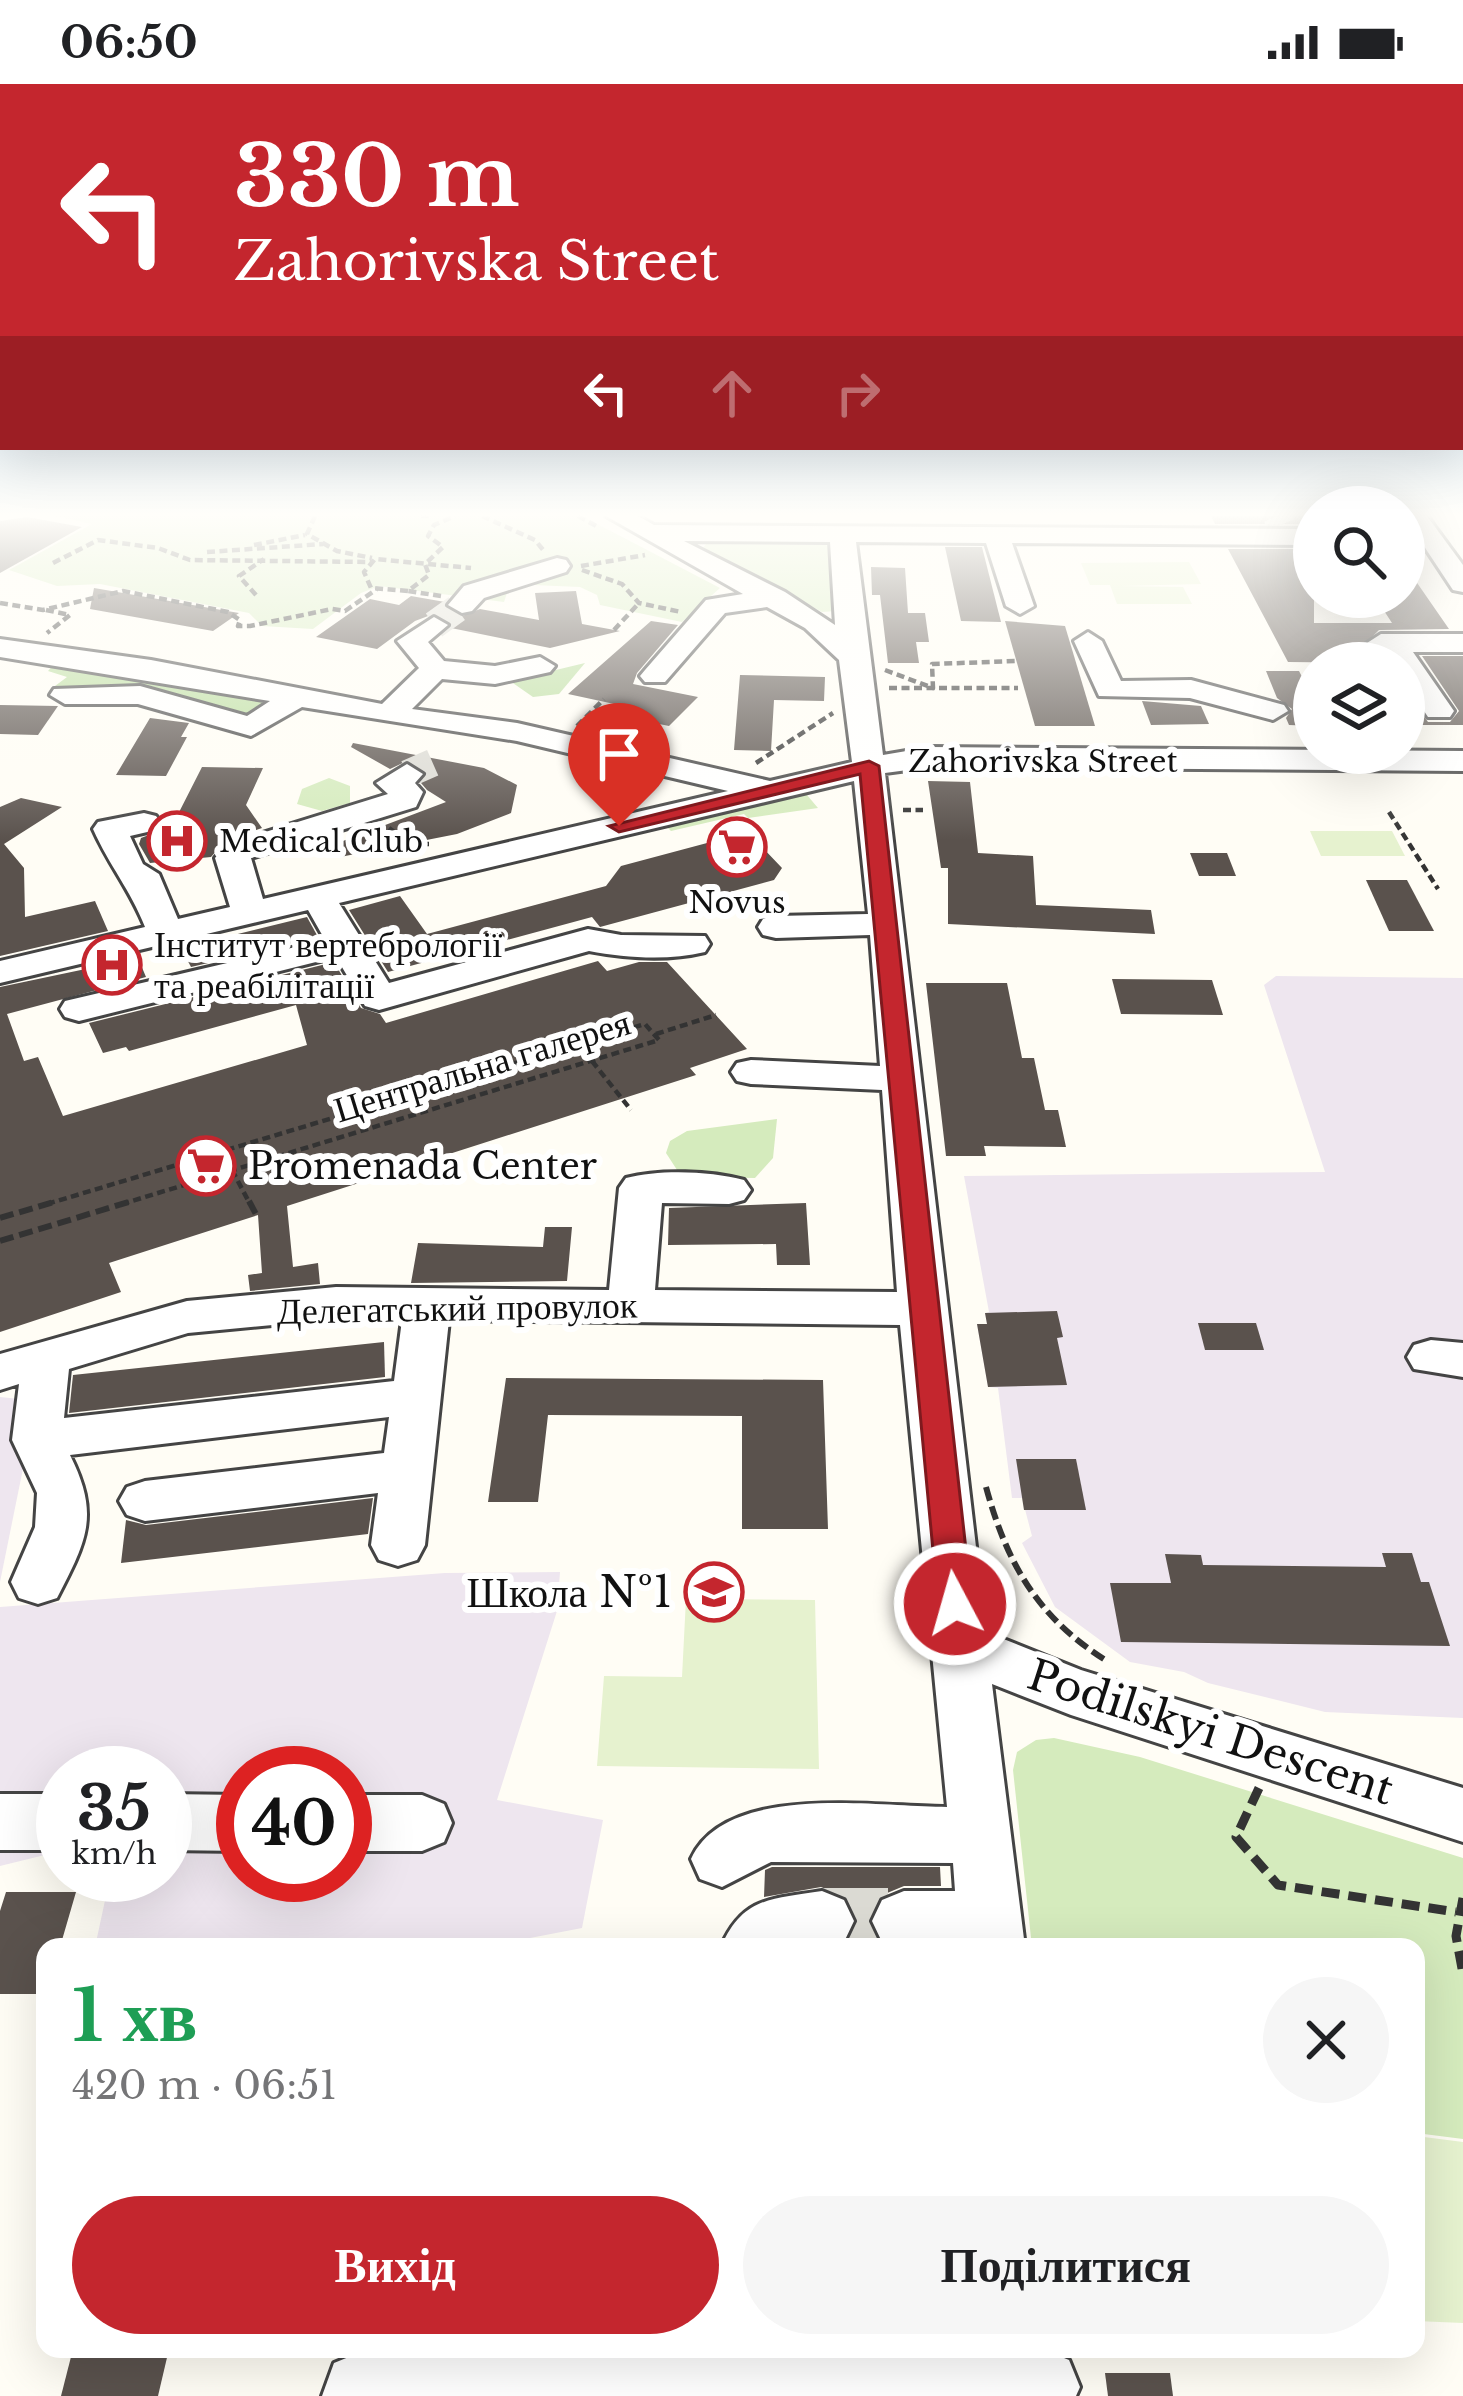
<!DOCTYPE html>
<html lang="uk">
<head>
<meta charset="utf-8">
<style>
	body { margin:0; font-family:"Libre Baskerville",serif; background:#f6f6f6; color:#202124; height:100vh; display:flex; flex-direction:column; font-size:45px; white-space:nowrap }
	* { box-sizing:border-box; margin:0 }
	p { font-size:39px; color:#757577 }
	.icon { flex:none; width:66px; height:66px; fill:none; stroke:currentColor; stroke-width:2; stroke-linecap:round; stroke-linejoin:round }
	.map { position:relative; flex:1; overflow:hidden }
	.panel { position:absolute; left:36px; top:1854px; width:1389px; height:420px; display:flex; flex-direction:column; background:#fff; border-radius:24px; box-shadow:0 12px 48px #0002 }
	.panel>* { flex:none }
	.top-card { position:absolute; left:0px; top:0px; width:1464px; height:366px; box-shadow:0 12px 48px #0002; background:#c4262e; color:#fff; overflow:hidden }
	.controls { position:absolute; left:1293px; top:402px; display:grid; gap:24px }
	.controls a { display:grid; place-items:center; width:132px; height:132px; border-radius:50%; background:#fff; box-shadow:0 12px 48px #0002; font-size:60px }
	.speed { position:absolute; left:36px; top:1662px; display:flex; gap:24px; font-size:60px; font-weight:700; text-align:center }
	.speed>* { display:grid; place-content:center; width:156px; height:156px; border-radius:50%; background:#fff; box-shadow:0 12px 48px #0002; line-height:1 }
	.speed small { font-size:30px; font-weight:400 }
	.speed .limit { border:18px solid #d22; background:#fff; color:#111 }
	.pin { position:absolute; display:grid; place-items:center; width:102px; height:102px; color:#fff; margin:-123px -51px; border-radius:50% 50% 50% 0; rotate:-45deg; box-shadow:0 0 12px #0007 }
	.pin .icon { rotate:45deg }
	.me { position:absolute; width:132px; margin:-66px; rotate:354deg; stroke-linejoin:round; filter:drop-shadow(0 0 9px #0008) }
	.turn { display:flex; align-items:center; gap:42px; height:252px; padding:0 36px; font-size:54px }
	.turn .icon { width:156px; height:156px; stroke-width:2.5 }
	.turn b { display:block; font-size:84px; line-height:102px }
	.lanes { display:flex; align-items:center; height:114px; padding:0 36px; background:#0003; justify-content:center; gap:60px; direction:ltr }
	.lanes .off { opacity:.35 }
	.round { display:grid; place-items:center; flex:none; width:126px; height:126px; border-radius:63px; background:#f6f6f6 }
	.head { display:flex; align-items:center; justify-content:space-between; height:204px; padding:0 36px }
	h1 { font-size:72px; font-weight:800; line-height:90px; color:#1e9e55 }
	.primary-button { display:flex; gap:24px; margin-top:auto; padding:24px 36px }
	.primary-button a { flex:1; height:138px; border-radius:72px; background:#c4262e; color:#fff; font-size:48px; font-weight:800; line-height:138px; text-align:center }
	.primary-button a+a { background:#f6f6f6; color:#202124 }
	.status { display:flex; justify-content:space-between; align-items:center; height:84px; padding:0 60px; background:#fff; direction:ltr }
	.status svg { height:33px; fill:currentColor }
	.map>svg:first-child { display:block }
</style>
</head>
<body>
<div class="status"><b>06:50</b><svg viewBox="0 0 49 12"><path d="M0 12V9h3v3zM5 12V6h3v6zM10 12V3h3v9zM15 12V0h3v12zM26 1h20v11H26zM47 4h2v5h-2z"/></svg></div>
<div class="map">
<svg width="1463" height="2312" viewBox="0 0 1463 2312">
	<rect width="100%" height="100%" fill="#fffdf5"/>
	<!-- industrial -->
	<g fill="#eee6ef" fill-rule="evenodd">
		<polygon points="1276,892 1463,894 1463,1634 1325,1628 1208,1599 1184,1588 1130,1578 1055,1523 1022,1459 1032,1452 1022,1414 1012,1414 998,1304 988,1303 977,1240 987,1240 985,1229 989,1228 964,1092 1325,1088 1264,901"/>
		<polygon points="0,1313 29,1316 29,1355 0,1498"/>
		<path d="M560,1488L557,1527L497,1716L603,1736L582,1844L484,1863H95L109,1798L62,1793L61,1767L0,1782V1523L445,1489ZM63,1689H165V1791H63ZM243,1689H345V1791H243Z"/>
	</g>
	<!-- green -->
	<g fill="#d5ebbd">
		<polygon points="55,432 582,432 720,504 682,538 600,521 597,511 580,503 510,500 504,518 379,502 361,509 313,545 262,542 249,529 100,500 57,502 9,486 92,440"/>
		<polygon points="706,460 826,461 835,466 836,527 822,528 703,464"/>
		<polygon points="329,694 350,702 350,719 322,727 297,720 302,705"/>
		<polygon points="791,711 807,711 818,724 748,734 744,730 671,747 665,741"/>
		<polygon points="777,1035 773,1074 755,1094 688,1093 679,1089 666,1069 670,1057 687,1047"/>
		<polygon points="1054,1654 1140,1673 1463,1774 1463,2055 1416,2049 1416,1863 1032,1863 1013,1686 1017,1668 1036,1656"/>
	</g>
	<!-- forest -->
	<g fill="#b9dc9c">
		<polygon points="57,577 163,594 271,618 257,636 71,607 55,602 67,593 48,587"/>
		<polygon points="585,579 559,610 533,613 510,597"/>
	</g>
	<!-- pitch -->
	<g fill="#e6f2cf">
		<polygon points="1189,478 1201,500 1121,502 1183,503 1192,520 1117,520 1110,501 1090,501 1081,479"/>
		<polygon points="1310,747 1392,747 1405,772 1321,772"/>
		<polygon points="686,1515 815,1516 819,1685 597,1682 604,1592 682,1593"/>
		<polygon points="1416,2052 1463,2058 1463,2239 1416,2237"/>
	</g>
	<!-- building -->
	<g fill="#5a524d">
		<polygon points="1211,432 1314,432 1314,440 1215,440"/>
		<polygon points="27,433 82,443 0,489 0,437"/>
		<polygon points="945,463 982,463 1001,538 961,537"/>
		<polygon points="1228,465 1314,465 1314,539 1392,539 1375,513 1404,513 1404,480 1449,545 1379,546 1363,562 1370,569 1385,572 1387,579 1288,578"/>
		<polygon points="871,483 905,484 908,529 925,529 929,558 916,558 919,579 888,579 880,511 872,511"/>
		<polygon points="94,504 239,529 213,547 90,525"/>
		<polygon points="576,507 582,540 620,547 550,564 451,544 450,537 436,529 415,537 377,565 316,553 370,515 399,521 411,512 445,518 446,525 460,533 480,525 539,536 535,509"/>
		<polygon points="651,537 678,541 637,589 633,600 698,613 669,642 610,630 619,621 568,610"/>
		<polygon points="1005,537 1065,542 1095,642 1035,642"/>
		<polygon points="1422,572 1463,572 1463,641 1404,641 1404,605 1428,638 1450,638 1459,627"/>
		<polygon points="1266,587 1299,587 1314,616 1314,642 1289,641 1286,634 1292,625 1277,614"/>
		<polygon points="740,591 825,593 824,617 774,616 771,667 734,666"/>
		<polygon points="1142,617 1201,622 1209,640 1151,641"/>
		<polygon points="0,621 58,622 38,651 0,650"/>
		<polygon points="150,634 189,639 181,653 187,653 166,692 116,691"/>
		<polygon points="353,659 484,684 517,701 511,729 457,750 340,773 335,760 446,718 427,706 421,699 427,689 409,676 390,685 351,663"/>
		<polygon points="202,683 263,684 246,721 262,744 226,756 211,773 150,779 139,760 141,754 172,742"/>
		<polygon points="928,697 970,698 978,769 1033,772 1036,821 1151,826 1155,850 948,840 948,784 941,784"/>
		<polygon points="21,714 62,723 4,760 24,784 25,833 95,817 108,847 0,872 0,723"/>
		<polygon points="722,755 761,762 782,784 774,796 600,843 592,833 388,888 349,826 400,812 427,850 606,802 621,782"/>
		<polygon points="1190,769 1227,769 1236,792 1199,792"/>
		<polygon points="1366,796 1407,796 1434,847 1389,847"/>
		<polygon points="307,833 318,853 191,883 181,864"/>
		<polygon points="138,874 146,893 7,930 24,977 38,973 63,1032 307,961 296,921 129,967 126,963 103,969 89,939 334,878 361,924 380,930 386,939 598,877 607,887 639,878 667,878 747,965 690,984 696,991 287,1122 293,1183 318,1179 320,1200 250,1207 248,1191 262,1189 258,1131 109,1179 121,1208 0,1248 0,903"/>
		<polygon points="1112,895 1212,896 1223,931 1121,930"/>
		<polygon points="926,899 1007,899 1022,974 1034,974 1045,1026 1058,1026 1066,1063 984,1062 986,1072 946,1072"/>
		<polygon points="806,1119 810,1181 777,1181 776,1160 668,1161 669,1124"/>
		<polygon points="545,1143 572,1143 567,1197 411,1199 418,1159 543,1163"/>
		<polygon points="1057,1227 1063,1253 1057,1254 1067,1301 988,1303 977,1240 987,1240 985,1229"/>
		<polygon points="1198,1239 1256,1239 1264,1266 1205,1266"/>
		<polygon points="384,1258 385,1293 69,1329 73,1291"/>
		<polygon points="506,1294 823,1296 828,1445 742,1445 742,1332 548,1331 538,1418 488,1418"/>
		<polygon points="1016,1375 1076,1375 1086,1426 1024,1426"/>
		<polygon points="373,1414 368,1450 121,1479 126,1436 146,1441"/>
		<polygon points="1382,1469 1412,1469 1421,1498 1429,1498 1450,1562 1121,1558 1110,1499 1171,1499 1165,1470 1201,1471 1203,1481 1386,1483"/>
		<polygon points="772,1783 940,1783 941,1802 904,1802 880,1812 868,1839 882,1863 844,1863 858,1839 848,1814 821,1803 764,1813 765,1786"/>
		<polygon points="6,1808 76,1808 60,1863 45,1863 45,1910 0,1910 0,1827"/>
		<polygon points="73,2265 169,2265 158,2312 61,2312"/>
		<polygon points="1105,2289 1170,2289 1173,2312 1108,2312"/>
	</g>
	<g fill="none" stroke-linecap="round" stroke-linejoin="round">
		<!-- minor-tunnel-far1 -->
		<g stroke="#dbdad3" stroke-width="28" stroke-dasharray="28 15" stroke-linecap="butt">
			<polyline points="1277,432 1281,441"/>
			<polyline points="434,541 462,521"/>
			<polyline points="407,690 439,676"/>
		</g>
		<!-- minor-tunnel -->
		<polyline stroke="#dbdad3" stroke-width="66" stroke-dasharray="66 33" stroke-linecap="butt" points="822,1837 904,1837"/>
		<!-- minor casing -->
		<g stroke="#444" stroke-width="6">
			<g id="minor">
				<path d="M606,432H638L654,441L1314,445V461L1012,459L1034,522L1020,530L1006,522L986,459L856,458L883,671L930,663L1463,667V687L930,683L885,689L986,1548L1081,1586L1463,1704V1758L1071,1631L992,1600L1025,1863H894L882,1858L872,1837L882,1816L904,1807H955L953,1779L771,1778L722,1803L700,1795L691,1775C726,1698 876,1723 947,1723L900,1241L449,1236L425,1461L417,1476L398,1482L379,1476L371,1461L378,1409L145,1437L127,1431L119,1417L127,1403L145,1397L384,1369L389,1333L70,1371C100,1431 87,1456 57,1514L38,1520L19,1514L11,1498L35,1443L37,1409L12,1356L19,1300L0,1306V1270L187,1217L336,1203L609,1206L619,1104L626,1094C660,1085 711,1087 744,1096L751,1106L744,1116L729,1120L662,1119L655,1206L897,1208L882,1006L751,1000L737,997L731,988L737,979L751,976L880,982L870,851L776,854L763,851L758,843L763,835L776,832L868,830L854,697L339,819L389,899L588,845L621,851L705,852L710,860L705,868C668,877 626,874 589,867L379,926L365,922L336,873L79,937L65,933L60,925L65,917L325,856L308,826L0,899V877L145,843C130,805 110,783 93,745L98,738L144,729L156,732L161,739L156,746L130,752L143,780L159,790L178,835L230,823L215,774L227,760L388,710L376,699L407,680L423,690L415,699L423,708L416,723L251,774L263,815L728,707L517,657L302,623L251,652L138,620H65L50,611L54,605L140,602L247,632L270,617L0,573V555L151,576L382,620L419,584L397,557L434,533L448,541L428,558L444,577L495,582L540,573L555,582L550,588L495,600L442,595L412,625L517,639L770,697L852,678L839,576L805,544L767,523L725,529L665,598H645L640,592L645,586L706,516L743,510ZM684,457L830,458L835,541L785,508ZM336,1235L402,1236L394,1297L64,1334L69,1285L188,1249Z"/>
				<polygon points="1404,432 1427,432 1463,481 1463,508 1453,506"/>
				<polygon points="557,474 566,476 570,482 566,488 484,514 472,527 462,529 448,521 464,502"/>
				<polygon points="1088,548 1102,557 1121,597 1191,596 1284,621 1288,627 1273,636 1190,614 1099,612 1074,557"/>
				<polygon points="1381,550 1463,550 1463,568 1413,568 1454,627 1450,633 1428,633 1404,597 1404,579 1392,579 1389,568 1371,565 1367,559"/>
				<polygon points="1431,1256 1463,1259 1463,1293 1414,1285 1407,1273 1414,1261"/>
				<rect x="0" y="1710" width="63" height="56"/>
				<polygon points="165,1710 243,1711 243,1767 165,1766"/>
				<polygon points="345,1711 422,1711 444,1720 452,1739 444,1758 422,1767 345,1767"/>
				<path d="M822,1807L844,1816L854,1837L844,1858L832,1863H721C743,1812 773,1815 822,1807Z"/>
				<polygon points="1042,2265 1069,2276 1080,2303 1076,2312 322,2312 334,2279 361,2268"/>
			</g>
		</g>
		<!-- path-far2 -->
		<g stroke="#333" stroke-width="4.5" stroke-dasharray="8 4.5" stroke-linecap="butt">
			<polyline points="315,432 307,450 337,467 372,474"/>
			<polyline points="421,432 430,432"/>
			<polyline points="482,432 535,456 544,467"/>
			<polyline points="578,432 598,443"/>
			<polyline points="254,461 305,451"/>
			<polyline points="207,468 323,460"/>
			<polyline points="53,479 98,456 158,464 190,476 372,478"/>
			<polyline points="581,482 645,471"/>
			<polyline points="582,486 622,500 639,519 681,528"/>
			<polyline points="408,507 371,504 364,488 375,475 471,484"/>
			<polyline points="256,511 239,492 264,475"/>
			<polyline points="441,512 408,507 429,491 425,480 443,463 428,452 434,441 455,432"/>
			<polyline points="0,519 43,526 123,507 228,528 240,536 238,542 250,542 332,525 345,527 377,505"/>
			<polyline points="46,526 70,531 47,549"/>
			<polyline points="614,546 639,519"/>
			<polyline points="885,586 933,604 932,580 1017,577"/>
			<polyline points="889,604 1018,604"/>
			<polyline points="577,642 604,615"/>
			<polyline points="756,679 833,629"/>
			<polyline points="903,726 923,726"/>
			<polyline points="1389,728 1438,805"/>
			<polyline points="389,744 410,760 429,760"/>
			<polyline points="656,950 716,931"/>
			<polyline points="592,977 631,1026"/>
			<polyline points="232,1086 250,1120"/>
			<polyline points="47,1120 645,940 659,956 122,1120"/>
		</g>
		<!-- path-far1 -->
		<g stroke="#333" stroke-width="6" stroke-dasharray="14 6" stroke-linecap="butt">
			<polyline points="249,1117 257,1132"/>
			<polyline points="0,1134 57,1117"/>
			<polyline points="0,1157 132,1117"/>
			<path d="M986,1403C1007,1480 1038,1534 1107,1577"/>
		</g>
		<!-- path -->
		<g stroke="#333" stroke-width="9" stroke-dasharray="18 9" stroke-linecap="butt">
			<polyline points="1259,1704 1236,1753 1278,1801 1456,1828"/>
			<polyline points="1463,1814 1456,1852 1463,1890"/>
		</g>
		<!-- minor -->
		<use href="#minor" fill="#fff" fill-rule="evenodd"/>
	</g>
	<!-- sky -->
	<linearGradient id="sky" x2="0" y2="1"><stop stop-color="#95c6ee"/><stop offset="0.57" stop-color="#fffefa"/><stop offset="1" stop-color="#fffefa" stop-opacity="0"/></linearGradient>
	<rect width="1463" height="756" fill="url(#sky)"/>
	<!-- route -->
	<polygon fill="#c4262e" stroke="#7f191e" stroke-width="3" points="869,677 879,682 972,1520 967,1529 955,1533 943,1529 938,1520 860,690 619,748 609,742"/>
	<!-- icons -->
	<defs>
		<g id="hospital-ring" transform="scale(3)"><circle r="9.5" fill="#fff" stroke="#c4262e" stroke-width="1.5"/><path d="M-5-5h3v3.5h4V-5h3V5h-3V1.5h-4V5h-3Z" fill="#c4262e"/></g>
		<g id="supermarket-ring" transform="scale(3)"><circle r="9.5" fill="#fff" stroke="#c4262e" stroke-width="1.5"/><path d="M-6-5.5h2.5l.6 2H6L4.5 2H-2.5L-4.4-4H-6ZM-1.5 3.2a1.3 1.3 0 1 0 .1 0ZM3 3.2a1.3 1.3 0 1 0 .1 0Z" fill="#c4262e"/></g>
		<g id="school-ring" transform="scale(3)"><circle r="9.5" fill="#fff" stroke="#c4262e" stroke-width="1.5"/><path d="M0-5L7-2L0 1L-7-2ZM-4 1L0 2.5L4 1V4Q0 6-4 4Z" fill="#c4262e"/></g>
	</defs>
	<g fill-rule="evenodd">
		<use href="#hospital-ring" x="177" y="757"/>
		<use href="#supermarket-ring" x="737" y="763"/>
		<use href="#hospital-ring" x="112" y="881"/>
		<use href="#supermarket-ring" x="206" y="1082"/>
		<use href="#school-ring" x="714" y="1508"/>
	</g>
	<g text-anchor="middle" dominant-baseline="central" stroke-width="12" stroke-linejoin="round" paint-order="stroke">
		<!-- far-street labels -->
		<g font-size="30" fill="#111" stroke="#fff">
			<text x="1043" y="677">Zahorivska Street</text>
		</g>
		<!-- far-poi labels -->
		<g font-size="30" fill="#111" stroke="#fff" text-anchor="start">
			<text x="219" y="757">Medical Club</text>
			<text x="737" y="818" text-anchor="middle">Novus</text>
		</g>
		<!-- poi labels -->
		<g font-size="36" fill="#111" stroke="#fff" text-anchor="start">
			<text x="154" y="860">Інститут вертебрології<tspan x="154" dy="41">та реабілітації</tspan></text>
			<text x="248" y="1082">Promenada Center</text>
		</g>
		<!-- street labels -->
		<g font-size="36" fill="#111" stroke="#fff">
			<text transform="translate(482 982) rotate(-17)">Центральна галерея</text>
			<text transform="translate(457 1224) rotate(-1)">Делегатський провулок</text>
		</g>
		<!-- near-poi labels -->
		<g font-size="42" fill="#111" stroke="#fff" text-anchor="end">
			<text x="672" y="1508">Школа №1</text>
		</g>
		<!-- near-street labels -->
		<g font-size="42" fill="#111" stroke="#fff">
			<text transform="translate(1211 1648) rotate(18)">Podilskyi Descent</text>
		</g>
	</g>
</svg>
<div class="controls">
<a><svg class="icon" aria-label="search" viewBox="0 0 24 24"><circle cx="10" cy="10" r="6"/><path d="M15 15l6 6"/></svg></a>
<a><svg class="icon" aria-label="layers" viewBox="0 0 24 24"><path d="M12 4l9 5-9 5-9-5zM3 14l9 5 9-5"/></svg></a>
</div>
<div class="speed"><div>35<small>km/h</small></div><div class="limit">40</div></div>
<div class="pin" style="left:619px;top:742px;background:#d93025"><svg class="icon" aria-label="arrive" viewBox="0 0 24 24"><path d="M6 21V4h12l-3 4 3 4H6"/></svg></div>
<svg class="me" style="left:955px;top:1520px" viewBox="-20 -20 40 40"><circle r="17" fill="#c4262e" stroke="#fff" stroke-width="3"/><path d="M0-11L8 9 0 5-8 9z" fill="#fff"/></svg>
<div class="top-card">
<div class="turn"><svg class="icon" aria-label="left" viewBox="0 0 24 24"><path d="M17 20v-9H6M10 6l-5 5 5 5"/></svg><div><b>330 m</b>Zahorivska Street</div></div>
<div class="lanes"><svg class="icon" aria-label="left" viewBox="0 0 24 24"><path d="M17 20v-9H6M10 6l-5 5 5 5"/></svg><svg class="icon off" aria-label="ahead" viewBox="0 0 24 24"><path d="M12 20V5M6 11l6-6 6 6"/></svg><svg class="icon off" aria-label="right" viewBox="0 0 24 24"><path d="M7 20v-9h11M14 6l5 5-5 5"/></svg></div>
</div>
<section class="panel">
<div class="head"><div><h1>1 хв</h1><p>420 m · 06:51</p></div><a class="round"><svg class="icon" aria-label="close" viewBox="0 0 24 24"><path d="M6 6l12 12M18 6L6 18"/></svg></a></div>
<div class="primary-button"><a>Вихід</a><a>Поділитися</a></div>
</section>
</div>
</body>
</html>
